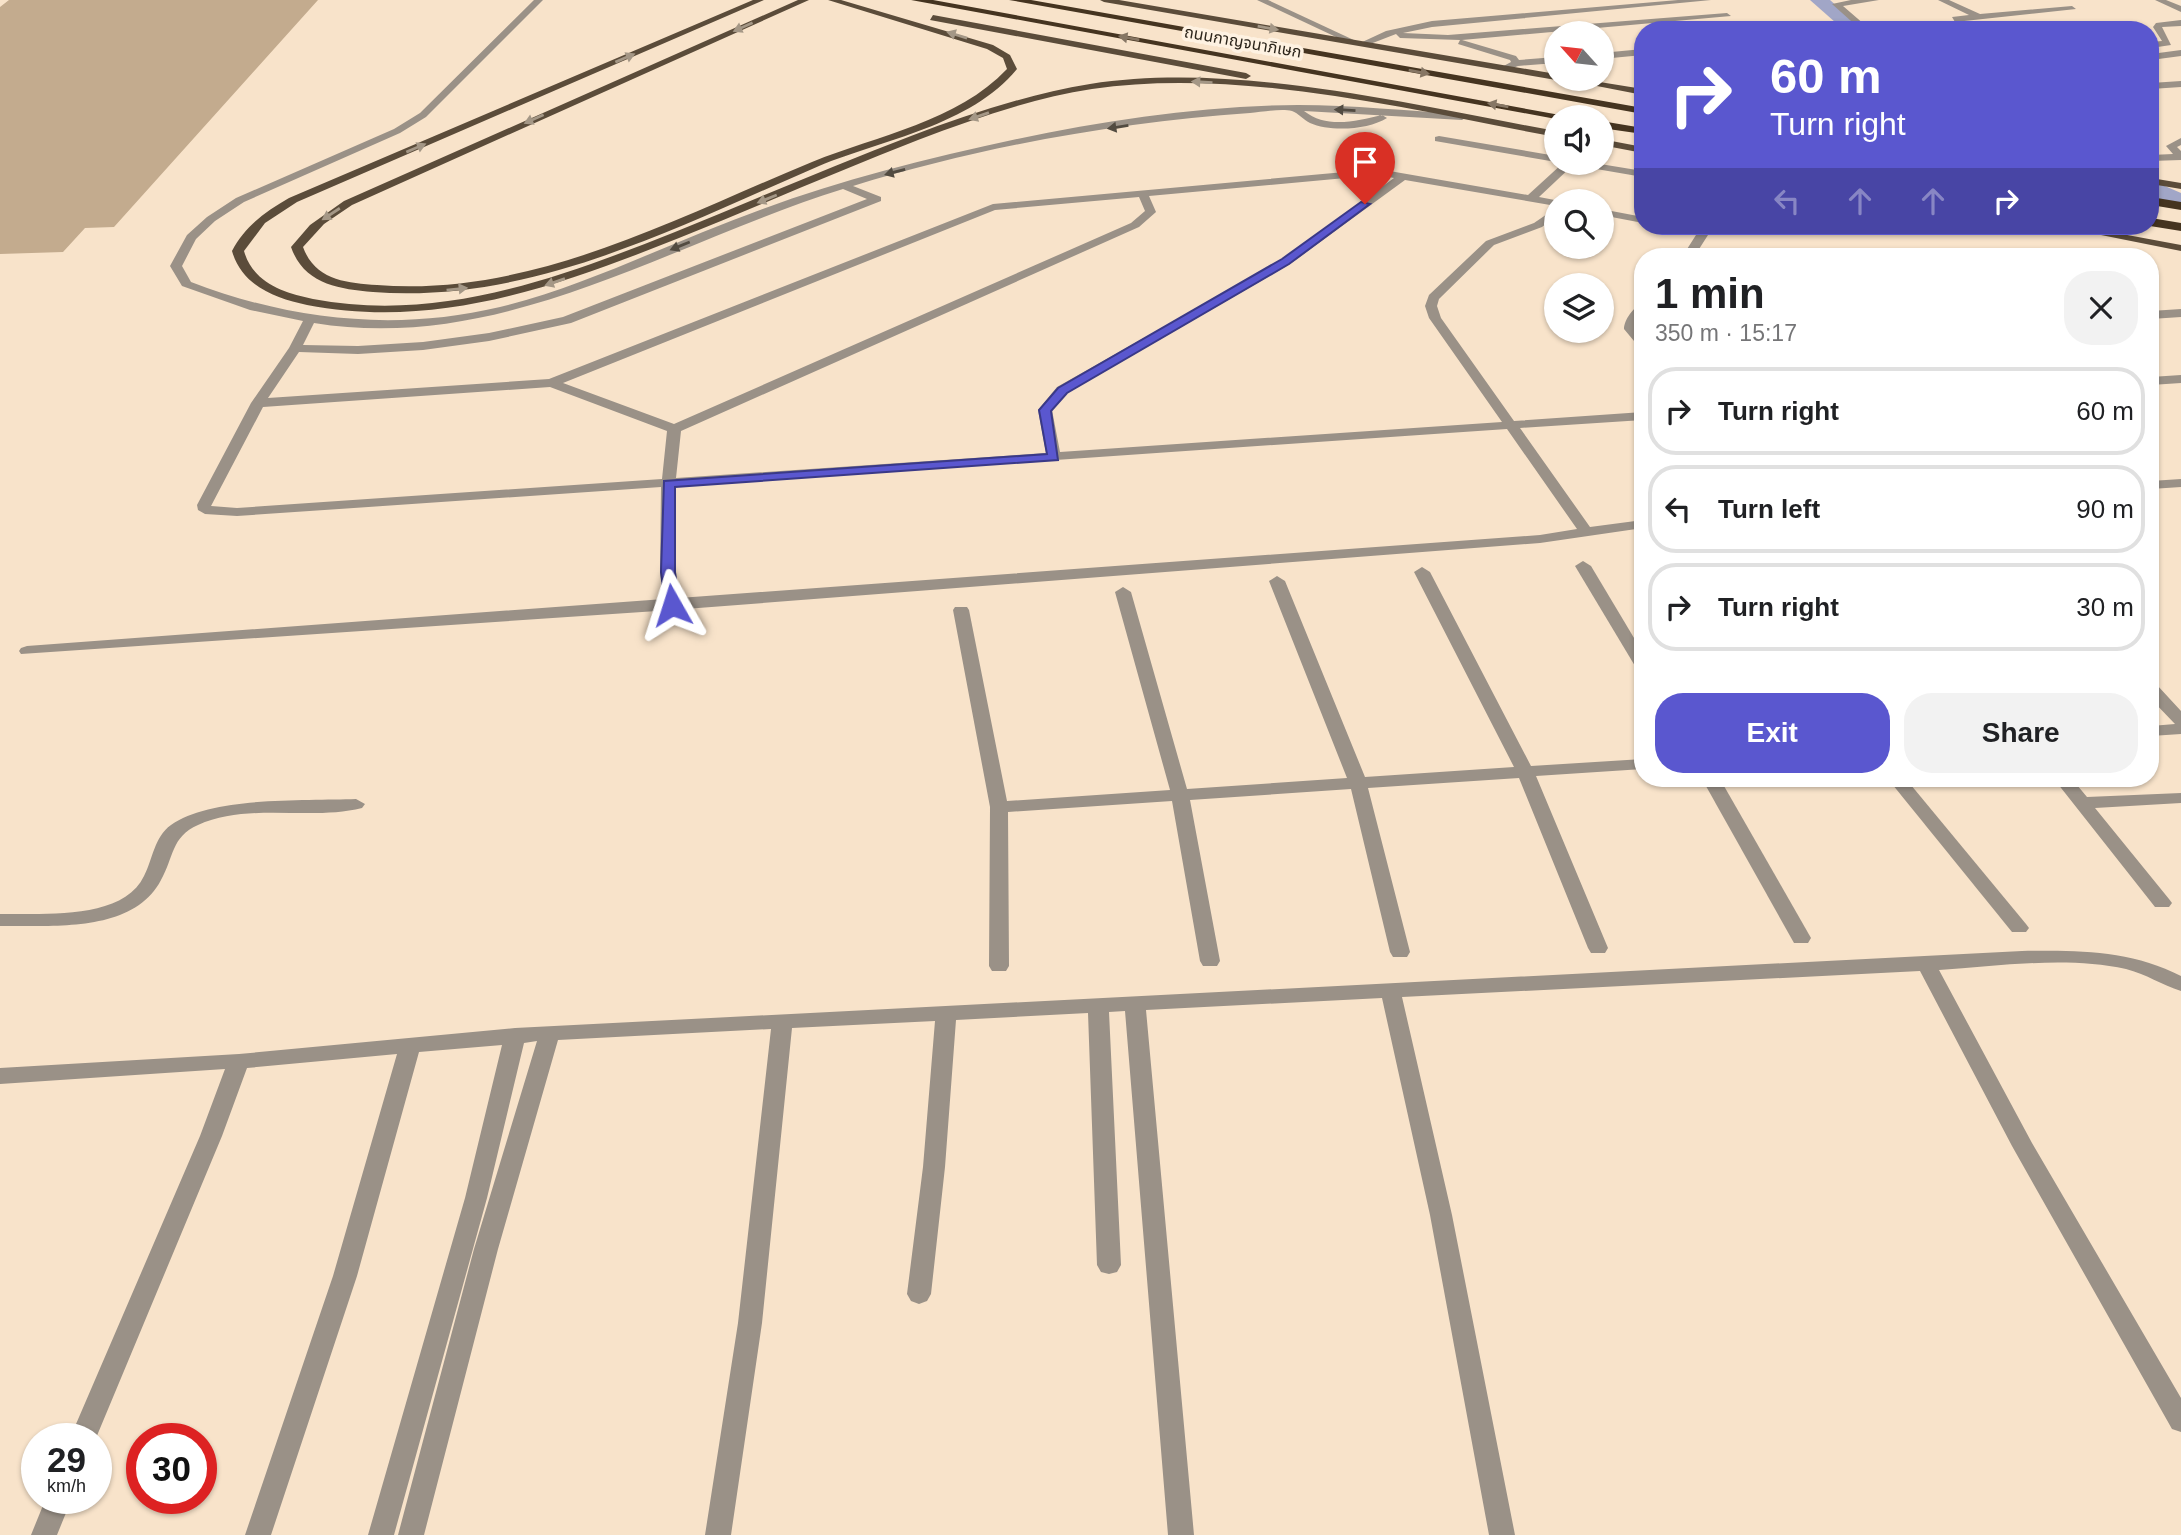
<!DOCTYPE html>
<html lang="en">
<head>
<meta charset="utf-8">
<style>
	body { margin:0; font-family:Arial,"Noto Sans Thai",sans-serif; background:#f2f2f2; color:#202124; height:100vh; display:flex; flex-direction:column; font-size:26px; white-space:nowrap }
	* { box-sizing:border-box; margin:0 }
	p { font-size:23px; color:#757577 }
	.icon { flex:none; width:38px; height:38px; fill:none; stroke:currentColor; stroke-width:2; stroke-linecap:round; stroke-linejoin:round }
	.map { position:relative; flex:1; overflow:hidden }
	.details { position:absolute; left:1634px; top:248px; width:525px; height:539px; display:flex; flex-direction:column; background:#fff; border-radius:28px; box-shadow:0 2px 5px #0004 }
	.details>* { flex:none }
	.top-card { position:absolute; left:1634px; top:21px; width:525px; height:214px; border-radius:28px; box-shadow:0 2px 5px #0004; background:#5a57cf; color:#fff; overflow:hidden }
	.needle { width:46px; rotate:297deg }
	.fabs { position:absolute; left:1544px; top:21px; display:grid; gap:14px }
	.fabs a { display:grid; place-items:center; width:70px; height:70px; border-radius:50%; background:#fff; box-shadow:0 2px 5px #0004; font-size:35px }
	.speed { position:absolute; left:21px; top:1423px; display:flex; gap:14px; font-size:35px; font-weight:700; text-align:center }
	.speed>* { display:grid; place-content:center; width:91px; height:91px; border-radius:50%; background:#fff; box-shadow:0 2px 5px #0004; line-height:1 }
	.speed small { font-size:18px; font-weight:400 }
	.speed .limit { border:10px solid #d22; background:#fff; color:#111 }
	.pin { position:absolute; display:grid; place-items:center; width:60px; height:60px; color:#fff; margin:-72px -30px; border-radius:50% 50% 50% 0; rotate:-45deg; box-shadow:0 0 7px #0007 }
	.pin .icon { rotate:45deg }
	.me { position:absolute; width:77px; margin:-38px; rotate:354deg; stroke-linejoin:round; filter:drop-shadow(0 0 5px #0008) }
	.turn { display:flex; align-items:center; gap:24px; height:147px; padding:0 21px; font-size:32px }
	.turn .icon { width:91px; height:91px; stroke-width:2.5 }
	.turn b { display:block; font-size:49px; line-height:60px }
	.lanes { display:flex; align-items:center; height:66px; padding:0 21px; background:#0003; justify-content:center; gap:35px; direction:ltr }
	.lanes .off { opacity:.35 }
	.round { display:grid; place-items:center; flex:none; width:74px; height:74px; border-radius:28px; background:#f2f2f2 }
	.headline { display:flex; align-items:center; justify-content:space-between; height:119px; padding:0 21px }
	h1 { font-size:42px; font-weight:600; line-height:52px }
	.cta { display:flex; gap:14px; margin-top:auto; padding:14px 21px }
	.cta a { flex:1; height:80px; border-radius:28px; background:#5a57cf; color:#fff; font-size:28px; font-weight:600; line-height:80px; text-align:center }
	.cta a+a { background:#f2f2f2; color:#202124 }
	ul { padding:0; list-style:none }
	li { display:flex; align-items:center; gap:21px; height:88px; margin:0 14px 10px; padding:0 7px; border:4px solid #e0e0e0; border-radius:28px }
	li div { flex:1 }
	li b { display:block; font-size:26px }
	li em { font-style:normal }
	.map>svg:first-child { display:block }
</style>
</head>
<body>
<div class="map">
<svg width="2181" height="1535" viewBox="0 0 2181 1535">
	<rect width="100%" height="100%" fill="#f8e3ca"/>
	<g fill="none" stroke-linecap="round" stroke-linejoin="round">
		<!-- canal -->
		<g fill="#a1a6c7" fill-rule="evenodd">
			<polygon points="1810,0 1830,0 1864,30 1844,30"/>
			<polygon points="2151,180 2181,193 2181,209 2151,196"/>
		</g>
	</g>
	<!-- building -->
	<polygon fill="#c3ab8e" points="9,0 318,0 114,227 85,228 63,252 0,254 0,7"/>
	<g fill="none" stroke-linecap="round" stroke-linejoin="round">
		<!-- minor -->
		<g fill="#9a9187" fill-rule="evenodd">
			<path d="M534,0H543L426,117L400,133L244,202L215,221L196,239L182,266L191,282C290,320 395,332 500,307C570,290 636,259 703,232C762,208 822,187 883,171C1017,136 1159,106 1298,105C1353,105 1407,111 1462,114L1467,117L1462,120L1304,111C1327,129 1356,121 1382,115L1387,118C1368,130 1330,132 1310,123C1304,120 1298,113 1292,111C1282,108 1261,112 1250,113C1117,122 981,147 853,186L881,197V201L571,323L489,341L423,350L358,354L299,352L268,398L549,379L993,204L1378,169L1528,195L1563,163H1594L1643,171V177L1573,165L1539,197L1560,201H1556V206L1405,180L1290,264L1067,393L1052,410L1060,452L1502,422L1429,318L1425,306L1429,295L1486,241L1534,223L1556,208V216L1542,227L1494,245L1439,299L1437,306L1441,318L1514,421L1643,412V420L1520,428L1590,527L1643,520V528L1540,543L672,610L21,654L19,651L21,648L27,646L664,599L660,572L661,487L237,516L205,514L198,510L197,505L251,403L289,348L303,321L250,310L182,286L170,266L187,235L207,217L236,198L394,129L420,113ZM1378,175L1394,178L1282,260L1057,387L1038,410L1046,453L676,478L681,431L1139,227L1156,212L1149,196ZM843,189L867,199L563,317L489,333L423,342L358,346L303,345L314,323C503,354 669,243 843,189ZM1139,197L1145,211L1131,223L674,424L563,383L995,210ZM550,387L667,431L662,479L237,508L211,506L263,407ZM1507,429L1577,529L1540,535L679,598L676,572L675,486Z"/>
			<polygon points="1257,0 1268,0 1358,42 1351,44"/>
			<polygon points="1678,0 1711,0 1432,27 1403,33 1448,35 1727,13 1731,16 1462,40 1516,56 1519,60 1556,57 1556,63 1518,66 1505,71 1500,68 1511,62 1510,60 1458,44 1460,40 1400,38 1396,34 1365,46 1358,44 1386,31 1432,21"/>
			<polygon points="1851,0 1879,0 1843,6 1865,25 1941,30 1860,29 1832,4"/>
			<polygon points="1938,0 1949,0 1980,14 2072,6 2076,9 1955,22 1952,17 1969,15"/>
			<polygon points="2155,0 2166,0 2181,6 2181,12"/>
			<polygon points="2181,20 2181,26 2162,27 2171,45 2151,48 2151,42 2162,41 2153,27 2156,23"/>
			<polygon points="1750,25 1753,26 1754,30 1746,30"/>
			<polygon points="1643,49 1643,55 1601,59 1601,53"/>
			<polygon points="2181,50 2181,56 2151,60 2151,54"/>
			<polygon points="2181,81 2181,87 2151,89 2151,83"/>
			<polygon points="1439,136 1556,156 1556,162 1435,141 1435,137"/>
			<polygon points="2181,138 2181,145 2177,147 2181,151 2181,160 2151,161 2151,155 2173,154 2166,146"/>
			<polygon points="1601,209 1643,217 1643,223 1601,215"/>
			<polygon points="1671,226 1690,226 1706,233 1708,235 1694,257 1682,257 1696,235"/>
			<polygon points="1935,248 1941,251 1939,253 1840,257 1846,254"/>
			<path d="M1643,303V314L1636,323V328L1643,337V348L1639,347L1624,329C1624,320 1634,306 1643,303Z"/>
			<polygon points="2181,309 2181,317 2151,319 2151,311"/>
			<polygon points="2181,375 2181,383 2151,385 2151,377"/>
			<polygon points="2181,479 2181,487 2151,489 2151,481"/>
			<polygon points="1583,561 1591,566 1643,653 1643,671 1635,666 1575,566"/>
			<polygon points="1422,567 1430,572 1531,766 1643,759 1643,769 1536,776 1608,948 1605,953 1591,953 1588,948 1519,778 1368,788 1410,952 1407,957 1393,957 1390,952 1351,789 1190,800 1220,961 1217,966 1203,966 1200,961 1172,801 1008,812 1009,966 1006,971 992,971 989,966 990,807 953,610 955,607 967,607 969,610 1007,801 1170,790 1115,592 1123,587 1131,592 1187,789 1347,778 1269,581 1277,576 1285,581 1365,777 1514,767 1414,572"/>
			<polygon points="2151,684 2157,685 2181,711 2181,734 2151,736 2151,726 2175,724 2151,699"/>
			<polygon points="1702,779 1720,779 1811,938 1808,943 1794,943"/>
			<polygon points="1888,779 1906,779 2026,924 2029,928 2026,932 2012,932"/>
			<polygon points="2054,779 2072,779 2087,797 2181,793 2181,803 2095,808 2169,899 2172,903 2169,907 2155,907"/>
			<path d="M356,799L365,804L362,808C310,821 249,802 198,825C171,837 174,857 161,880C133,934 51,925 0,926V914C41,913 123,921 144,876C153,859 154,837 171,825C211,796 307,801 356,799Z"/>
			<path d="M2022,951C2077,950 2131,950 2181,976V991C2162,985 2146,974 2126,969C2066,956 2000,966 1939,970L2032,1143L2181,1398V1432L2172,1429L2012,1146L1920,971L1402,997L1452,1215L1515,1535H1489L1430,1215L1382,998L1146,1010L1194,1535H1168L1125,1011L1109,1012L1121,1265L1117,1272L1109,1274L1101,1272L1097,1265L1088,1013L956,1020L945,1167L931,1294L927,1301L919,1304L911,1301L907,1294L923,1167L935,1021L792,1028L762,1323L731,1535H705L738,1323L771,1029L558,1040L498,1249L424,1535H398L474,1249L537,1041L524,1043L487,1198L394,1535H368L465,1198L502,1045L419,1052L357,1276L271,1535H245L333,1276L397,1054L247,1068L222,1136L96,1438H70L200,1136L225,1069L0,1084V1068L239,1054L515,1028Z"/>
			<polygon points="46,1498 72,1498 57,1535 31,1535"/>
		</g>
		<!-- major -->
		<g fill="#5b4c3a" fill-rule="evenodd">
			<path d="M753,0H764L297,202L265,223L244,251C253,283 284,293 313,299C439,323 559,278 675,232C754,200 832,166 911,136C969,114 1029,94 1090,84C1236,61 1412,105 1556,131V137C1410,110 1240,67 1092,89C1033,98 974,119 918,140C838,171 759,206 679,238C559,286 437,330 307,305C275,298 242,286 232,251C245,226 265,212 289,198Z"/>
			<path d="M798,0H809L352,205L324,224L303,247C315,280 346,283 377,285C532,297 673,219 812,162C878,135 957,122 1007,69L1003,58L987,49L828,0H841L993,45L1010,55L1017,69C970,126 884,139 819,166C677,227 532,304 373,292C338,289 304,284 291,247L310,225L344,201Z"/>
			<polygon points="1100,0 1119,0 1556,74 1556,79 1559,79 1556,80 1104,2"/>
			<polygon points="933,15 1246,73 1251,76 1246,79 930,20"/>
			<polygon points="1561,79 1581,79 1643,89 1643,95"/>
			<polygon points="1601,139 1643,147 1643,153 1601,145"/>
			<polygon points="2151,178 2181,183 2181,189 2151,184"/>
			<polygon points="2056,226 2079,226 2181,245 2181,251"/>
		</g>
		<!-- highway -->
		<g fill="#453420" fill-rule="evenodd">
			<polygon points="911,0 933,0 1571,117 1556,119"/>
			<polygon points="1009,0 1031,0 1643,108 1643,114"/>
			<polygon points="1601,121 1643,128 1643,134 1601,128"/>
			<polygon points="2151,197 2181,202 2181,210 2151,205"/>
			<polygon points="2151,218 2181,223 2181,231 2150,226"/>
		</g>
	</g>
	<!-- one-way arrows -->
	<defs><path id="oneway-solid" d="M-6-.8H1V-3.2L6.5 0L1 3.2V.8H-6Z" transform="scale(1.75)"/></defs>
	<g fill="#a49786">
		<use href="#oneway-solid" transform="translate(743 27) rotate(156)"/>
		<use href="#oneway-solid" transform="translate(1268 28) rotate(10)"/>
		<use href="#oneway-solid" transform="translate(957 35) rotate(-163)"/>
		<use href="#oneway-solid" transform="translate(625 58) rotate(-23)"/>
		<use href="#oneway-solid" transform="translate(1202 82) rotate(-177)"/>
		<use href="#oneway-solid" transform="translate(979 116) rotate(161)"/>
		<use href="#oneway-solid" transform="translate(534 119) rotate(156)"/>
		<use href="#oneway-solid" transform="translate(416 148) rotate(-23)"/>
		<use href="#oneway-solid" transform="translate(767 199) rotate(158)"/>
		<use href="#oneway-solid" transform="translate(331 214) rotate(147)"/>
		<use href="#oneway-solid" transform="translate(555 282) rotate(161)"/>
		<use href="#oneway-solid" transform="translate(457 289) rotate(-6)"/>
	</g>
	<g fill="#867664">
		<use href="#oneway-solid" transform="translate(1129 38) rotate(-170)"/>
		<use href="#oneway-solid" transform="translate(1419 72) rotate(10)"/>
		<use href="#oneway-solid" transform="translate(1498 105) rotate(-170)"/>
	</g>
	<g fill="#524b41">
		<use href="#oneway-solid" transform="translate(1345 110) rotate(-177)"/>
		<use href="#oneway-solid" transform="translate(1118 127) rotate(171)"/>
		<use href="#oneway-solid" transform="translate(895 172) rotate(165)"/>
		<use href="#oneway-solid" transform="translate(680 246) rotate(158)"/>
	</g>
	<!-- route -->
	<polygon fill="#5a57cf" stroke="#3a3987" stroke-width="2" points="1361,202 1370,204 1289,264 1067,393 1051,411 1058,460 675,487 675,572 679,605 672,610 665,605 661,572 664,481 1047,454 1039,410 1058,388 1282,259"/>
	<g text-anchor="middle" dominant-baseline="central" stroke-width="7" stroke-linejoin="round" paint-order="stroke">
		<!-- far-street labels -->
		<g font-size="16" fill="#2c251b" stroke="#fef2e2">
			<text transform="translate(1243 42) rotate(10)">ถนนกาญจนาภิเษก</text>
		</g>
	</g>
</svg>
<div class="fabs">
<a><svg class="needle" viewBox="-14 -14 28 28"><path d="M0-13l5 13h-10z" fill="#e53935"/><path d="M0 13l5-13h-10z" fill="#757577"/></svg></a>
<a><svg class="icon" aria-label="sound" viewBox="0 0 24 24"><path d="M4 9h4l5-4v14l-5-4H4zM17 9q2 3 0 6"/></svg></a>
<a><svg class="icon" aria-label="search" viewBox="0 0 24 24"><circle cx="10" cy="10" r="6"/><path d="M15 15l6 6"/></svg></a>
<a><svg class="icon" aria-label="layers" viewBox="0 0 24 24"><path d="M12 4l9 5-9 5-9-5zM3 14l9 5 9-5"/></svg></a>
</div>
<div class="speed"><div>29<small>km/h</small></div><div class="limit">30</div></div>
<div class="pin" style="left:1365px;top:204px;background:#d93025"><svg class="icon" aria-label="arrive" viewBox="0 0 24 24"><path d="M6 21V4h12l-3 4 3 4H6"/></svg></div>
<svg class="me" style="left:672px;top:605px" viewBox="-20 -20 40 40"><path d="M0-17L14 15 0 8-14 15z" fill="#5a57cf" stroke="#fff" stroke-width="4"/></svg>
<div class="top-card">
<div class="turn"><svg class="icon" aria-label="right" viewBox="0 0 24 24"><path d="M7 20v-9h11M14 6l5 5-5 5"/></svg><div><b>60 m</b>Turn right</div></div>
<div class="lanes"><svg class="icon off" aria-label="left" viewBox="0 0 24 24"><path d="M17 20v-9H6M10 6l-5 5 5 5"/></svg><svg class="icon off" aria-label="ahead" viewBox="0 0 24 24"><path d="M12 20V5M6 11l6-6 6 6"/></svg><svg class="icon off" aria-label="ahead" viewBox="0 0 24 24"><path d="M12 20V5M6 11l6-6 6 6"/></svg><svg class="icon" aria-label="right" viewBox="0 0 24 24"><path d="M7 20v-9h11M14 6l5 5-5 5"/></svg></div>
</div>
<section class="details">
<div class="headline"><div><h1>1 min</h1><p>350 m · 15:17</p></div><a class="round"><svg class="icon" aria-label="close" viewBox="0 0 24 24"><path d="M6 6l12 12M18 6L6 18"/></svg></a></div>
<ul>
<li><svg class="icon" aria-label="right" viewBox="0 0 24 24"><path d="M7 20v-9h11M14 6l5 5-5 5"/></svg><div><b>Turn right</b></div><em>60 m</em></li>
<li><svg class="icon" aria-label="left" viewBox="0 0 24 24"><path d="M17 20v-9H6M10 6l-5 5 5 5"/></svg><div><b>Turn left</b></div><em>90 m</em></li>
<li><svg class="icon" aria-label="right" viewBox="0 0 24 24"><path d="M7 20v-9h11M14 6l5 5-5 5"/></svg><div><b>Turn right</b></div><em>30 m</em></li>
</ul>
<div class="cta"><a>Exit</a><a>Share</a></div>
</section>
</div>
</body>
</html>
